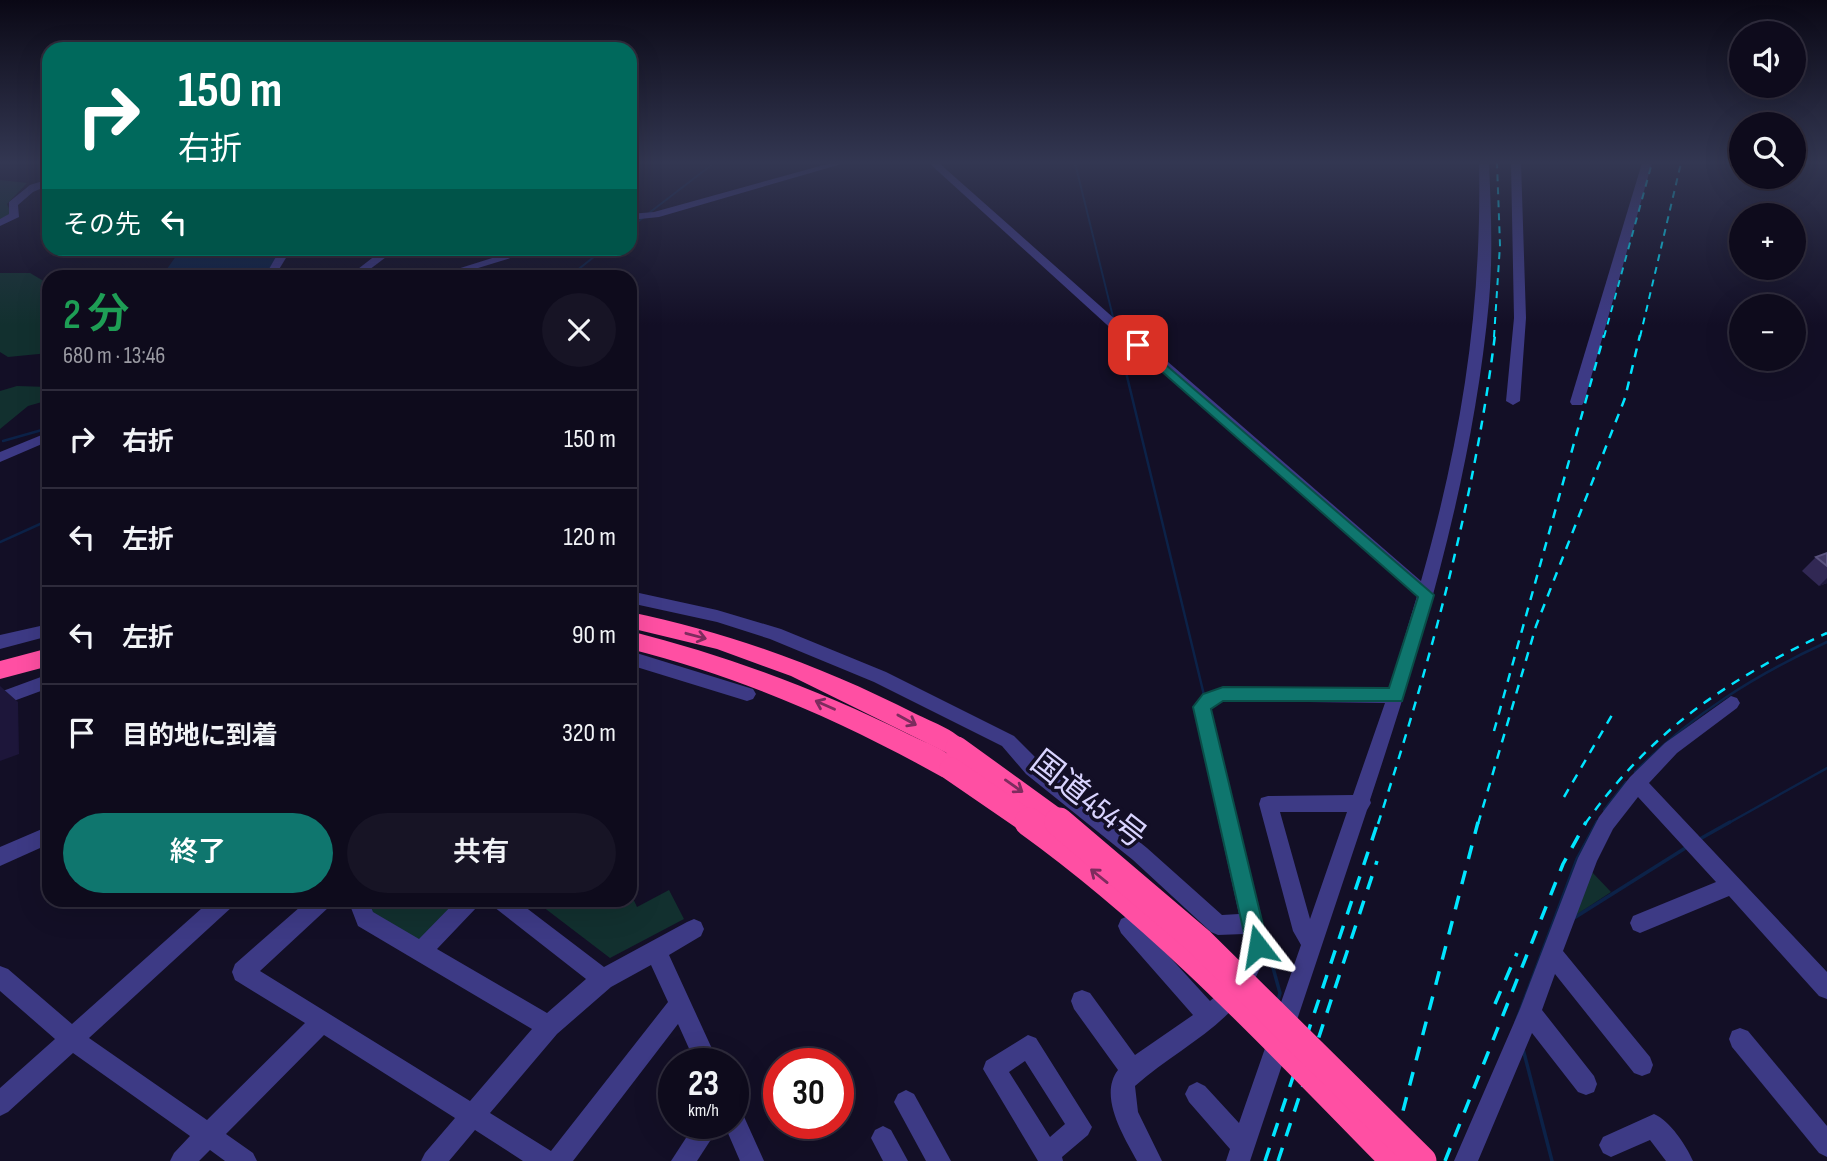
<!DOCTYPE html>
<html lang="ja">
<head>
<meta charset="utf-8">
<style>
	body { margin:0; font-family:"Sofia Sans Condensed","Noto Sans JP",sans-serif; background:#171425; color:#f1f3f6; height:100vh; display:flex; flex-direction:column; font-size:26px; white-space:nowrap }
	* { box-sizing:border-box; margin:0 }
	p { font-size:23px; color:#9b9ba3 }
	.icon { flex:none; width:38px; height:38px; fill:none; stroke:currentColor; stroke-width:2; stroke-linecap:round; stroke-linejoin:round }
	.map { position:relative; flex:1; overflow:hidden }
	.details { position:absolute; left:42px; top:270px; width:595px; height:637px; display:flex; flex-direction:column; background:#0e0b1c; border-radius:21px; box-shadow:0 7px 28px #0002,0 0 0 2px #2e2b3b }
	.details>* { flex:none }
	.top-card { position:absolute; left:42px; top:42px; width:595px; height:214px; border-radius:21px; box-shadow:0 7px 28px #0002,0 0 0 2px #2e2b3b; background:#00695c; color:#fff; overflow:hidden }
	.buttons { position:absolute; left:1729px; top:21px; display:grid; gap:14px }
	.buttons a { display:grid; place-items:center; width:77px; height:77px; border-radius:50%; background:#0e0b1c; box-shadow:0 7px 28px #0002,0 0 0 2px #2e2b3b; font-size:35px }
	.speed { position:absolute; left:658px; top:1048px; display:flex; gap:14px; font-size:35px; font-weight:700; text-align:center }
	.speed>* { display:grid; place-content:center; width:91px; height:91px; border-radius:50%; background:#0e0b1c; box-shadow:0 7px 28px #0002,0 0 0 2px #2e2b3b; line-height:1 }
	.speed small { font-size:18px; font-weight:400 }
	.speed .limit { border:10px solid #d22; background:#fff; color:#111 }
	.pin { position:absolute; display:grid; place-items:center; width:60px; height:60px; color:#fff; margin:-30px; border-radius:14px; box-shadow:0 4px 10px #0006 }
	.me { position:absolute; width:77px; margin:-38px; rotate:346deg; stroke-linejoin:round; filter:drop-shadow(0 0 5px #0008) }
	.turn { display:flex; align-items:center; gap:24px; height:147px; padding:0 21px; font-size:32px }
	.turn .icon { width:91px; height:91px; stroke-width:2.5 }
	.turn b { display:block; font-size:49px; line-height:60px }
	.then { display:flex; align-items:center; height:66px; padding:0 21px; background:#0003; gap:14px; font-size:26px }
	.round { display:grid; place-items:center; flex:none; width:74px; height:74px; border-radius:37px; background:#171425 }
	.summary { display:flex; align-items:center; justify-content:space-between; height:119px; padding:0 21px }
	h1 { font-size:42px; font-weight:600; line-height:52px; color:#1e9e55 }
	.cta { display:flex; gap:14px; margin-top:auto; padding:14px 21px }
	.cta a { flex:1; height:80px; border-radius:42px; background:#0f766e; color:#fff; font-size:28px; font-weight:600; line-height:80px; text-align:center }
	.cta a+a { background:#171425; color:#f1f3f6 }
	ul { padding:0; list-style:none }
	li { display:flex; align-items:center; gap:21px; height:98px; padding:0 21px; border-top:2px solid #2e2b3b }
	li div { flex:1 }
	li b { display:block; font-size:26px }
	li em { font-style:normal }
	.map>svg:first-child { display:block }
</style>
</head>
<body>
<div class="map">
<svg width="1827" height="1161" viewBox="0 0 1827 1161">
	<rect width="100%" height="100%" fill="#130f26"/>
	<!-- green -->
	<g fill="#12302f">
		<polygon points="0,180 27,183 7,204 11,213 0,220"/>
		<polygon points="0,273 30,273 49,284 49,353 8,357 0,352"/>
		<polygon points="17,386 49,387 49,400 28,406 0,429 0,391"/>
		<polygon points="1590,870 1611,892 1573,917"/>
		<polygon points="669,890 684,919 610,958 534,900 630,900 630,892 637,907"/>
		<polygon points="366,900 463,900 425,938 416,941 371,915"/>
	</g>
	<!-- water -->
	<polygon fill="#0c2248" points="181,249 283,249 266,276 162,276"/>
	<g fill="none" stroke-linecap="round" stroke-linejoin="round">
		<!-- stream-far2 -->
		<g stroke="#0c2248" stroke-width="2">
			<polyline points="1075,163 1114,321"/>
			<polyline points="649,213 714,163"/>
			<polyline points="630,228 644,217"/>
			<polyline points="570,276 605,248"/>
			<polyline points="1116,331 1117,337"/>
		</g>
		<!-- stream-far1 -->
		<g stroke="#0c2248" stroke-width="2.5">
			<polyline points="1117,335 1204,695"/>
			<polyline points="3,441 49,428"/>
			<polyline points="0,542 49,520"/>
			<path d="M1635,772C1691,715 1755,675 1827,642"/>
			<polyline points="1604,810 1626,782"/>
			<polyline points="1596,824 1597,821"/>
			<polyline points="1727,824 1827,768"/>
		</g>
		<!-- stream -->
		<g stroke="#0c2248" stroke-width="3.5">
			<polyline points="1698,840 1730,822"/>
			<polyline points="1574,918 1687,847"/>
			<polyline points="1267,946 1280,993 1278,1000"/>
			<polyline points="1516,1022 1577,859 1597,822"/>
			<polyline points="1523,1049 1552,1161"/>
		</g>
		<!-- minor -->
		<g fill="#3d3a85" fill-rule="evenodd">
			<polygon points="831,163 845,163 659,217 630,220 630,214 654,212"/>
			<path d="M929,163H939L1125,328L1160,355L1421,581C1461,440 1482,311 1479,163H1489C1491,209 1493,255 1489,301C1473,473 1424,637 1370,800L1371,803L1367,810L1250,1161H1226L1230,1149L1189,1102L1185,1094L1189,1086L1197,1082L1205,1086L1239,1123L1301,945L1293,931L1259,804L1261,798L1268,796L1353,795L1385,703L1223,701L1211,709L1267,946C1251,1018 1186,1041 1135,1086L1138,1112L1162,1161H1137C1124,1137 1098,1096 1118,1070L1074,1009L1071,1001L1074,993L1082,990L1090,993L1135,1055L1193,1015L1121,933L1118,926L1121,919L1128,916L1135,919L1210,1001C1231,984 1250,962 1244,934L1218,935L1211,932L1133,860L1026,774L1002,746L874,682L770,639L717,622L630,603V591L717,610L781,629L886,672L1014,736L1040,762L1147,848L1222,915L1239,914L1193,707C1200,694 1210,691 1223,687L1389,689L1417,596L1152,361L1117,334ZM1280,812H1347L1310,919Z"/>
			<polygon points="1511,163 1521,163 1526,318 1520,401 1513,405 1506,401 1514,318"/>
			<polygon points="1642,163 1652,163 1584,402 1582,405 1572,405 1570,402"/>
			<polygon points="49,179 49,185 33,192 18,205 19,217 0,226 0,219 9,214 9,202 30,185"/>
			<polygon points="281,248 292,248 275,276 265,276"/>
			<polygon points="385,248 398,248 361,276 349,276"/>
			<polygon points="524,248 543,248 452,276 435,276"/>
			<polygon points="49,432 49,441 0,462 0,452"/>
			<polygon points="49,624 49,636 0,649 0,635"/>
			<polygon points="630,651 753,689 756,694 753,699 747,701 630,665"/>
			<polygon points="49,674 49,688 0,706 0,692"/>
			<polygon points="1731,696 1737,698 1740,703 1737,708 1677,753 1649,783 1827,972 1827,999 1819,996 1729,896 1640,933 1633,930 1630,923 1633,916 1716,882 1638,797 1613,829 1597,861 1563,951 1650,1057 1653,1065 1650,1073 1642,1076 1634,1073 1555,974 1542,1010 1594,1076 1597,1084 1594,1092 1586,1095 1578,1092 1532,1033 1478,1161 1454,1161 1520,1009 1578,858 1599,817 1630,777 1665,743"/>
			<polygon points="49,826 49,844 0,866 0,847"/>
			<path d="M211,900H235L232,907L89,1038L207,1120L305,1023L235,980L232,972L235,964L308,900H332L329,907L260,971L470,1101L532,1029L358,926L348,900H368L373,912L419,939L457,900H480L477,907L437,949L547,1013L586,979L494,907L491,900H516L604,967L687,922L694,919L701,922L704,929L701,936L669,955L719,1064H696L678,1024L573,1161H523L475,1130L449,1161H421L425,1153L455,1118L324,1035L226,1134L253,1153L257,1161H225L210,1150L199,1161H170L174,1153L190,1136L73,1053L8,1112L0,1116V1088L55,1039L0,991V966L8,969L72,1024ZM651,965L668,1002L551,1151L490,1113L557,1034L611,987Z"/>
			<polygon points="1740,1028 1748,1031 1827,1126 1827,1157 1819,1153 1732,1047 1729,1039 1732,1031"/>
			<path d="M1028,1035L1036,1038L1092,1127L1088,1135L1062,1157L1063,1161H1038L983,1069L986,1061ZM1025,1061L1065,1124L1050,1137L1009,1072Z"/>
			<polygon points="906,1090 914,1094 951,1161 926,1161 894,1102 898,1094"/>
			<polygon points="733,1106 741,1110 764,1161 740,1161 724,1124 733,1124"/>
			<path d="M1654,1114C1670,1121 1686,1145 1693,1161H1666L1650,1140L1611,1157L1603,1153L1599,1145L1603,1137Z"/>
			<polygon points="695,1124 721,1124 697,1161 671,1161"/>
			<polygon points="883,1126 891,1130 908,1161 883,1161 871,1138 875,1130"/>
		</g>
		<!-- highway -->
		<g fill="#ff4fa3" fill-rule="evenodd">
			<path d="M630,612C731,633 824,667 916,714C932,722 961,732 969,748L966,755L957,758L791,676L717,649L630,628Z"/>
			<path d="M630,631C728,656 820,690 910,735C926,743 956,753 963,769L960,777L951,780L942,777C842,721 741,677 630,649Z"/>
			<polygon points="49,648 49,666 0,679 0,661"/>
		</g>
		<!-- rail-far2 -->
		<g stroke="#00e5ff" stroke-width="2" stroke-dasharray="7 6" stroke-linecap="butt">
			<polyline points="1494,337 1500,245 1497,163"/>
			<polyline points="1604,337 1652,163"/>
			<polyline points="1640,337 1681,163"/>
		</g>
		<!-- rail-far1 -->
		<g stroke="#00e5ff" stroke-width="2.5" stroke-dasharray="9 8" stroke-linecap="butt">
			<polyline points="1494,731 1604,335"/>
			<polyline points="1564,797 1612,715"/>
			<path d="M1378,824C1430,663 1474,503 1495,335"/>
			<polyline points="1478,824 1536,626 1625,398 1640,335"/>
			<path d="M1585,824C1650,732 1726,680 1827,633"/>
		</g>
		<!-- rail -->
		<g stroke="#00e5ff" stroke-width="3.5" stroke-dasharray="14 12" stroke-linecap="butt">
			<polyline points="1495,1004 1517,953"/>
			<polyline points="1265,1161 1378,822"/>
			<polyline points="1278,1161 1377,861"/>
			<polyline points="1390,1161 1478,822"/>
			<polyline points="1445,1161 1563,864 1586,822"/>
		</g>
		<!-- highway-bridge-far1 -->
		<g stroke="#ff4fa3" stroke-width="23">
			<polyline points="957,748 1062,824"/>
			<polyline points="951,769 1031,824"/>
		</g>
		<!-- highway-bridge -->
		<g stroke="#ff4fa3" stroke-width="29">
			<path d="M1029,822C1165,920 1278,1042 1395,1161"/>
			<polyline points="1059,822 1200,942 1422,1161"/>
		</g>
	</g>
	<!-- wall -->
	<polygon fill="#312854" points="1827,553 1827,583 1819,586 1802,571 1816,557"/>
	<!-- shaded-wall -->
	<g fill="#1d163a">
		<polygon points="1827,578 1827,583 1819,586"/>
		<polygon points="0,686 18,702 19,754 0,761"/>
	</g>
	<!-- building -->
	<polygon fill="#433a66" stroke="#5a527e" stroke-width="2" points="1827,553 1827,566 1816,557"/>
	<!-- one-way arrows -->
	<defs><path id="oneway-shaft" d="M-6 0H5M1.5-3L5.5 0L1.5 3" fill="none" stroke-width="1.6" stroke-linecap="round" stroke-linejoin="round" transform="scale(1.75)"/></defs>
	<g stroke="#7d2c5e">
		<use href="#oneway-shaft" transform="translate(696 636) rotate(15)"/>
		<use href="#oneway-shaft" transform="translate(825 705) rotate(-156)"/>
		<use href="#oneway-shaft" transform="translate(907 720) rotate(29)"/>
		<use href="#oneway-shaft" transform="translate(1014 786) rotate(35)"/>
		<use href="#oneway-shaft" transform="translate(1099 876) rotate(-141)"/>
	</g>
	<!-- sky -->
	<linearGradient id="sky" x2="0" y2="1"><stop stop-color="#0a0815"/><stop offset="0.5" stop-color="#333752"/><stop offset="1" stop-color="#333752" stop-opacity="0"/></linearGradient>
	<rect width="1827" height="325" fill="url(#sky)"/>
	<!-- route -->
	<polygon fill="#0f766e" stroke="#0a4d48" stroke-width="2" points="1138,341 1434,595 1402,701 1223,701 1211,709 1268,946 1265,953 1258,956 1250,953 1247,946 1193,707 1203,694 1223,687 1389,688 1418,597 1134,347 1132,345"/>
	<g text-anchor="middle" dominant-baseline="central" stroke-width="7" stroke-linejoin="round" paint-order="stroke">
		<!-- near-street labels -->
		<g font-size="32" fill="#d9d4ff" stroke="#130f26">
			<text transform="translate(1088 800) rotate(38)">国道454号</text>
		</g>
	</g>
</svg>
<div class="buttons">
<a><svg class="icon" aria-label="sound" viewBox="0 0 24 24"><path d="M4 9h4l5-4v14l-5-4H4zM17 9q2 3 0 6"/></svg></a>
<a><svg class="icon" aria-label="search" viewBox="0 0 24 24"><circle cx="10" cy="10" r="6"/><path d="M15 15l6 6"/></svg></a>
<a>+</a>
<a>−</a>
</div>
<div class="speed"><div>23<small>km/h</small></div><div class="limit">30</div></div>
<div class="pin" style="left:1138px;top:345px;background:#d93025"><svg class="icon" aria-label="arrive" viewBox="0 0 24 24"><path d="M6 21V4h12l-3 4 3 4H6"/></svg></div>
<svg class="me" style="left:1258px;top:946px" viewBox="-20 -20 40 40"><path d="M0-17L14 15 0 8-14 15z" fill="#0f766e" stroke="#fff" stroke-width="4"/></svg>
<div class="top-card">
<div class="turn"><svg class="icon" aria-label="right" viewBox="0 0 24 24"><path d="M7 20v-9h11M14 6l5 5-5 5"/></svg><div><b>150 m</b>右折</div></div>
<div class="then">その先<svg class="icon" aria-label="left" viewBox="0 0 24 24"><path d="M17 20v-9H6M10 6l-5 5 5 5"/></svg></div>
</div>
<section class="details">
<div class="summary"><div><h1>2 分</h1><p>680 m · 13:46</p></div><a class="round"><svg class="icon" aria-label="close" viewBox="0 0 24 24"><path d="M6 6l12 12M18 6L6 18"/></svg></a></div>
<ul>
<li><svg class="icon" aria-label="right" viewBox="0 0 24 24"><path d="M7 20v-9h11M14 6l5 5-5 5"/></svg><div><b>右折</b></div><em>150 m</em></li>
<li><svg class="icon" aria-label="left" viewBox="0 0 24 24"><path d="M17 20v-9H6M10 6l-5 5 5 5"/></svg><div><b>左折</b></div><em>120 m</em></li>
<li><svg class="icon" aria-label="left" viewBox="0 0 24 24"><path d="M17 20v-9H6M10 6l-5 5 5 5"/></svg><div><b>左折</b></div><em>90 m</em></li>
<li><svg class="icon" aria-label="arrive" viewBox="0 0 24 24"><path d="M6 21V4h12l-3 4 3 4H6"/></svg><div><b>目的地に到着</b></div><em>320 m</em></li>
</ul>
<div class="cta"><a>終了</a><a>共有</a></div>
</section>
</div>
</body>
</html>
